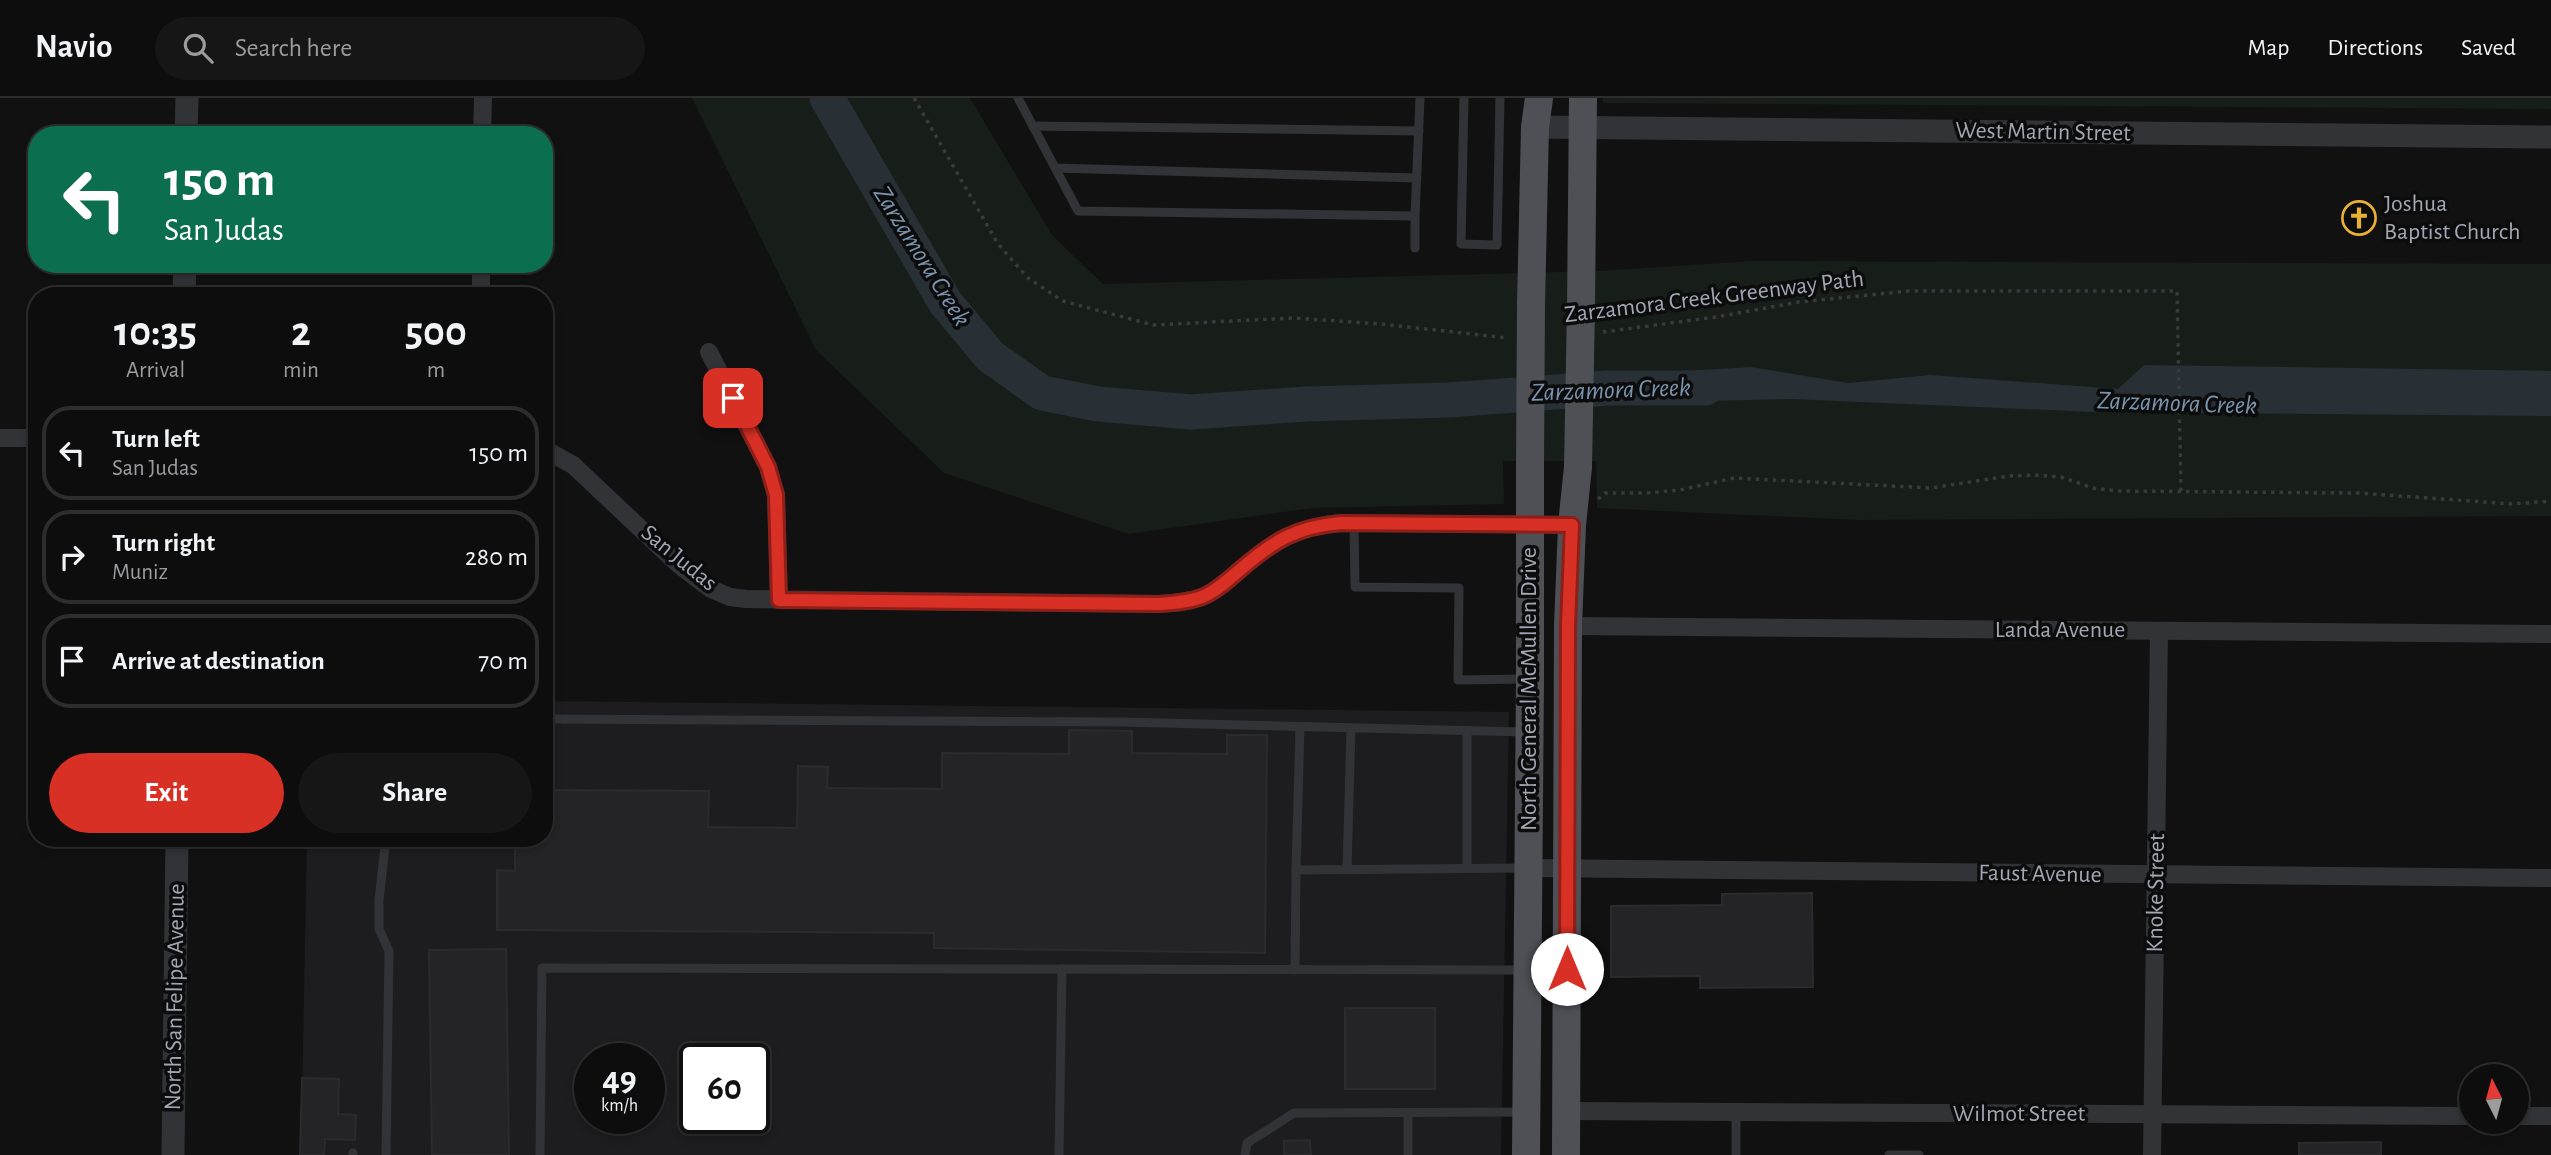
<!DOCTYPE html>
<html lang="en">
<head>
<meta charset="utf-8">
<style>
	body { margin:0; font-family:"Alegreya Sans",sans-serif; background:#161617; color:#f1f3f6; height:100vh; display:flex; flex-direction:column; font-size:26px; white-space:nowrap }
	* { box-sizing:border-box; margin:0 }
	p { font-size:23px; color:#9a9c9e }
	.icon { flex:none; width:38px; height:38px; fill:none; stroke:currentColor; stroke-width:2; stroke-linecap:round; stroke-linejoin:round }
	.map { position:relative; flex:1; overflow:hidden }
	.panel { position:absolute; left:28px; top:189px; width:525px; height:560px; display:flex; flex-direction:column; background:#0d0d0e; border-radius:28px; box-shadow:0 4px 10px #0003,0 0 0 2px #2d2d2e }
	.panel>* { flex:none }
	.guide { position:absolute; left:28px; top:28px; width:525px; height:147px; border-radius:28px; box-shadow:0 4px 10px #0003,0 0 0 2px #2d2d2e; background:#0b6e4f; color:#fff; overflow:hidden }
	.needle { width:46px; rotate:354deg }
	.controls { position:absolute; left:2459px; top:966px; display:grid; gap:14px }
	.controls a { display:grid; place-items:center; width:70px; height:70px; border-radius:50%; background:#0d0d0e; box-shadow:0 4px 10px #0003,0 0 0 2px #2d2d2e; font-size:35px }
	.speed { position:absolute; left:574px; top:945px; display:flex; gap:14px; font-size:35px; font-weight:700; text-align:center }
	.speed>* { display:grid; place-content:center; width:91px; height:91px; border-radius:50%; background:#0d0d0e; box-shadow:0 4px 10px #0003,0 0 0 2px #2d2d2e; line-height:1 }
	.speed small { font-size:18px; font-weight:400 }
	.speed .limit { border:4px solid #111; border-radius:10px; background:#fff; color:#111 }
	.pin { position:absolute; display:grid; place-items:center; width:60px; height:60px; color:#fff; margin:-30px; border-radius:14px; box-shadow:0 4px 10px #0006 }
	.me { position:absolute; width:77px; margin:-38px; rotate:0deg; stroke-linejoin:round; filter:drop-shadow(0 0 5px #0008) }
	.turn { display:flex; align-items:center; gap:24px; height:147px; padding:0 21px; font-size:32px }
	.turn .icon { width:91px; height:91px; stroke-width:2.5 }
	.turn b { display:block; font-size:49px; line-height:60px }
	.eta { display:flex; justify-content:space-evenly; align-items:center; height:119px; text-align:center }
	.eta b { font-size:42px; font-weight:700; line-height:49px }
	.action { display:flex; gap:14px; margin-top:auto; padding:14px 21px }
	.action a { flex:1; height:80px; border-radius:42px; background:#d93025; color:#fff; font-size:28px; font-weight:700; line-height:80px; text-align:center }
	.action a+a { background:#161617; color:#f1f3f6 }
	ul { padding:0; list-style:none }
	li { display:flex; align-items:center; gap:21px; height:94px; margin:0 14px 10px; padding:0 7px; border:4px solid #2d2d2e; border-radius:28px }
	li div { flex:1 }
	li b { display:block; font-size:26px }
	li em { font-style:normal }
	header { display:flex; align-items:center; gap:42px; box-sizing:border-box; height:98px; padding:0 35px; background:#0d0d0e; border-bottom:2px solid #2d2d2e }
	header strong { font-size:33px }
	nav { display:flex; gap:38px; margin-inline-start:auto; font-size:24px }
	.search { width:490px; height:63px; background:#161617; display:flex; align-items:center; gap:18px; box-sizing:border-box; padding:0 24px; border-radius:38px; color:#9a9c9e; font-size:26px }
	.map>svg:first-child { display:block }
</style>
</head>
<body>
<header>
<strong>Navio</strong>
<div class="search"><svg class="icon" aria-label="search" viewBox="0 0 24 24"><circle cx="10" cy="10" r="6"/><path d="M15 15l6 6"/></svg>Search here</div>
<nav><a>Map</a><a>Directions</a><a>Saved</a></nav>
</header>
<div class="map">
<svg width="2551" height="1057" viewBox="0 0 2551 1057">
	<rect width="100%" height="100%" fill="#111112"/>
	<!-- built -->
	<path fill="#1d1d1f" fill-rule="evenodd" d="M544,603L1509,614L1501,1057H301L307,740H544ZM590,961H649V1020H590ZM695,961H754V1020H695Z"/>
	<!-- green -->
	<g fill="#171d18">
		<polygon points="692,0 970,0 1052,137 1103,186 1599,173 1752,163 2551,166 2551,418 1858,422 1597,410 1596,363 1503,363 1504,406 1313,410 1129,436 944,375 816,252"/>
		<polygon points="1603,0 2551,0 2551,11 1603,5"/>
	</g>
	<!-- water -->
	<polygon fill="#282f35" points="2144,267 2551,273 2551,318 2093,314 1792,301 1660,304 1658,291 1665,274 1751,269 1848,285 1930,277 2118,291"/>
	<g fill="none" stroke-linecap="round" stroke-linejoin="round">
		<!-- river -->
		<polyline stroke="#282f35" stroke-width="35" points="827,0 945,204 990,258 1042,295 1098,306 1191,314 1306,306 1449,302 1608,290 1706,290"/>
	</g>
	<!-- building -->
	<g fill="#242426" stroke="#2b2b2e" stroke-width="2">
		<polygon points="1069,632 1132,633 1132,655 1227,656 1227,637 1267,637 1265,855 934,850 934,835 497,832 497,772 515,773 515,740 544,740 544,692 709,693 708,729 797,730 798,668 828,669 827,690 942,691 942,655 1069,656"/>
		<polygon points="1812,795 1813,889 1700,890 1700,878 1611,879 1611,808 1722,807 1722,796"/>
		<polygon points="506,851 509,1057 432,1057 429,852"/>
		<rect x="1345" y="910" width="90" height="81"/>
		<polygon points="302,980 339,981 338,1016 356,1017 355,1042 325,1041 324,1057 300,1057"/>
		<polygon points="1310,1042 1311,1057 1284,1057 1284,1043"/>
		<polygon points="2381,1044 2381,1057 2299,1057 2299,1045"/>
	</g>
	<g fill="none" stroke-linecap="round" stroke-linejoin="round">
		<!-- path -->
		<g stroke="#383a3e" stroke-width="3.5" stroke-dasharray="3.5 5" stroke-linecap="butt">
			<polyline points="914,0 998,146 1028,180 1063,203 1153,227 1293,220 1381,226 1508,240"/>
			<polyline points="1603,234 1716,219 1799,204 1909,193 2177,193 2181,394"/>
			<polyline points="1598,401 1605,395 1646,395 1680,392 1734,380 1931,390 2009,378 2034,377 2061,379 2093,390 2117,393 2358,395 2512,406 2551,403"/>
		</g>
		<!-- service -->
		<g stroke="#323337" stroke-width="9">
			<polyline points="1018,0 1078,113 1415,118 1420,0"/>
			<polyline points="1464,0 1461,146 1497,147 1500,0"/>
			<polyline points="1033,28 1419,33"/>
			<polyline points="1055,70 1417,80"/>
			<polyline points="1415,150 1415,118"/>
			<polyline points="1354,425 1355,489 1459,490 1458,582 1526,581"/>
			<polyline points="544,621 1123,624 1525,634"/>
			<polyline points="1467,633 1467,770"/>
			<polyline points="386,740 379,802 379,831 389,853 386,1057"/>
			<polyline points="1347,771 1351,631"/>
			<polyline points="1296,772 1300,629"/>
			<polyline points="1295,872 1296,772 1523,770"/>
			<polyline points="1408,1015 1408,1057"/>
			<polyline points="1736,1015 1736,1057"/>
			<polyline points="353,1057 353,1055"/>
			<polyline points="540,1057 542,870 1525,872"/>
			<polyline points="1059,1057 1062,871"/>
			<polyline points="1245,1057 1247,1045 1294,1015 1524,1014"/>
			<polyline points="1889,1057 1919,1057"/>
		</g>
		<!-- minor -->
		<g stroke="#323337" stroke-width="18">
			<polyline points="482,37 483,0"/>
			<polyline points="481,198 481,166"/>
			<polyline points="709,254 768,369 776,397 779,502"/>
			<polyline points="0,340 37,340"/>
			<path d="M544,351L573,367L678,466L711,491L730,499L746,501L1159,506C1174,505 1188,504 1202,499C1217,493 1229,481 1241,471C1275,442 1296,429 1341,425L1572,427"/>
			<polyline points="1568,528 2551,536"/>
			<polyline points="1529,770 2551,780"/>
			<polyline points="1566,1013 2471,1018"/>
			<polyline points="2516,1018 2551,1018"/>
			<polyline points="2152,1057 2159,533"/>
		</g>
		<!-- tertiary -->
		<g stroke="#323337" stroke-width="23">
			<polyline points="1535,29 2551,39"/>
			<polyline points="186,37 187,0"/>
			<polyline points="184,198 185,166"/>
			<polyline points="173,1057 177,740"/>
		</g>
		<!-- primary -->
		<g stroke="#4e5056" stroke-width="28">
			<polyline points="1531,207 1535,29 1539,0"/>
			<polyline points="1581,209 1583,0"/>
			<polyline points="1526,1057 1530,581 1530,367"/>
			<polyline points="1566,1057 1568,528 1572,427 1578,369"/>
		</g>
		<!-- primary-bridge -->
		<g stroke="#4e5056" stroke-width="28">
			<polyline points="1530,367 1531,207"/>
			<polyline points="1578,369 1581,209"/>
		</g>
	</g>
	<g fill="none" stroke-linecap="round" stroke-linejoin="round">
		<!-- route casing -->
		<g stroke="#8d1f18" stroke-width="18">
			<path id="route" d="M733,300L768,369L776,397L779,502L1159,506C1174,505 1188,504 1202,499C1217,493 1229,481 1241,471C1275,442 1296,429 1341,425L1572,427L1568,528L1567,871"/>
		</g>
		<!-- route -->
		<use href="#route" stroke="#d93025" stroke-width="12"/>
	</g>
	<!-- icons -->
	<defs>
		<g id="church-ring" transform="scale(1.75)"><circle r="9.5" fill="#0c0c0d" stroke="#e9b032" stroke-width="1.5"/><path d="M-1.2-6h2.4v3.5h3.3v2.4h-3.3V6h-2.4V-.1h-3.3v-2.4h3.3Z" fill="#e9b032"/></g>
	</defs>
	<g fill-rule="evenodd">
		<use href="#church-ring" x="2359" y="120"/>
	</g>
	<g text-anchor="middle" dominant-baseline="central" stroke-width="7" stroke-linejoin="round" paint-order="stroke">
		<!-- street labels -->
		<g font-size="24" fill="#a3a7b3" stroke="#0c0c0d">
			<text transform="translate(2043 34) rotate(1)">West Martin Street</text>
			<text transform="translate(1714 199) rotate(-7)">Zarzamora Creek Greenway Path</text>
			<text transform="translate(679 460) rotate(39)">San Judas</text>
			<text x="2060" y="532">Landa Avenue</text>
			<text transform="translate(1529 591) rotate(-90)">North General McMullen Drive</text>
			<text transform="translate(2040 776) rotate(1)">Faust Avenue</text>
			<text transform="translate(2156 795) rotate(-89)">Knoke Street</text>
			<text transform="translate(175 899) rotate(-89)">North San Felipe Avenue</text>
			<text x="2019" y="1016">Wilmot Street</text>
		</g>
		<!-- poi labels -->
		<g font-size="24" fill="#a3a7b3" stroke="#0c0c0d" text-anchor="start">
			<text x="2384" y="106">Joshua<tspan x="2384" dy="28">Baptist Church</tspan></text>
		</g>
		<!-- water labels -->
		<g font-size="26" font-style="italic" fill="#7a94ad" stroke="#0c0c0d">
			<text transform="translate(922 158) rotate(58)">Zarzamora Creek</text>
			<text transform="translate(1611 292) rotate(-2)">Zarzamora Creek</text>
			<text transform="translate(2177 305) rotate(2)">Zarzamora Creek</text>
		</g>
	</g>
</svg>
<div class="controls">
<a><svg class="needle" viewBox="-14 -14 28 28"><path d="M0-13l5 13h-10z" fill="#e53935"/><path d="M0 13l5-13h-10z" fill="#9a9c9e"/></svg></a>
</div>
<div class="speed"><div>49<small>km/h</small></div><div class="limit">60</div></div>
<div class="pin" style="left:733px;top:300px;background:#d93025"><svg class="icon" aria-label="arrive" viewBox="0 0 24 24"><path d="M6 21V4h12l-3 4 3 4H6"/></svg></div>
<svg class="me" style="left:1567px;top:871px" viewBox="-20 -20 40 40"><circle r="19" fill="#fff"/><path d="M0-13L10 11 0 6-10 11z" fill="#d93025"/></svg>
<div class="guide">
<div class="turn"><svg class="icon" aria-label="left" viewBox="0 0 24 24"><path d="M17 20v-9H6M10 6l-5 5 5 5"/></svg><div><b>150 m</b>San Judas</div></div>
</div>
<section class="panel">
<div class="eta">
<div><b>10:35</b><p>Arrival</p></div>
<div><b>2</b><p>min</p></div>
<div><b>500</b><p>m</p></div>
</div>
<ul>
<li><svg class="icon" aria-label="left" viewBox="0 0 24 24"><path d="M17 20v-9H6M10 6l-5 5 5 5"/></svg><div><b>Turn left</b><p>San Judas</p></div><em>150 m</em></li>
<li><svg class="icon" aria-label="right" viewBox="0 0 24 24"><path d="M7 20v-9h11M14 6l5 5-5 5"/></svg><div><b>Turn right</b><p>Muniz</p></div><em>280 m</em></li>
<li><svg class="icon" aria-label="arrive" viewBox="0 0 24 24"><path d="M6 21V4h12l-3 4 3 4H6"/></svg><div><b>Arrive at destination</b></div><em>70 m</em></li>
</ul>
<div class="action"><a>Exit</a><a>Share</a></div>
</section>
</div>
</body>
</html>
